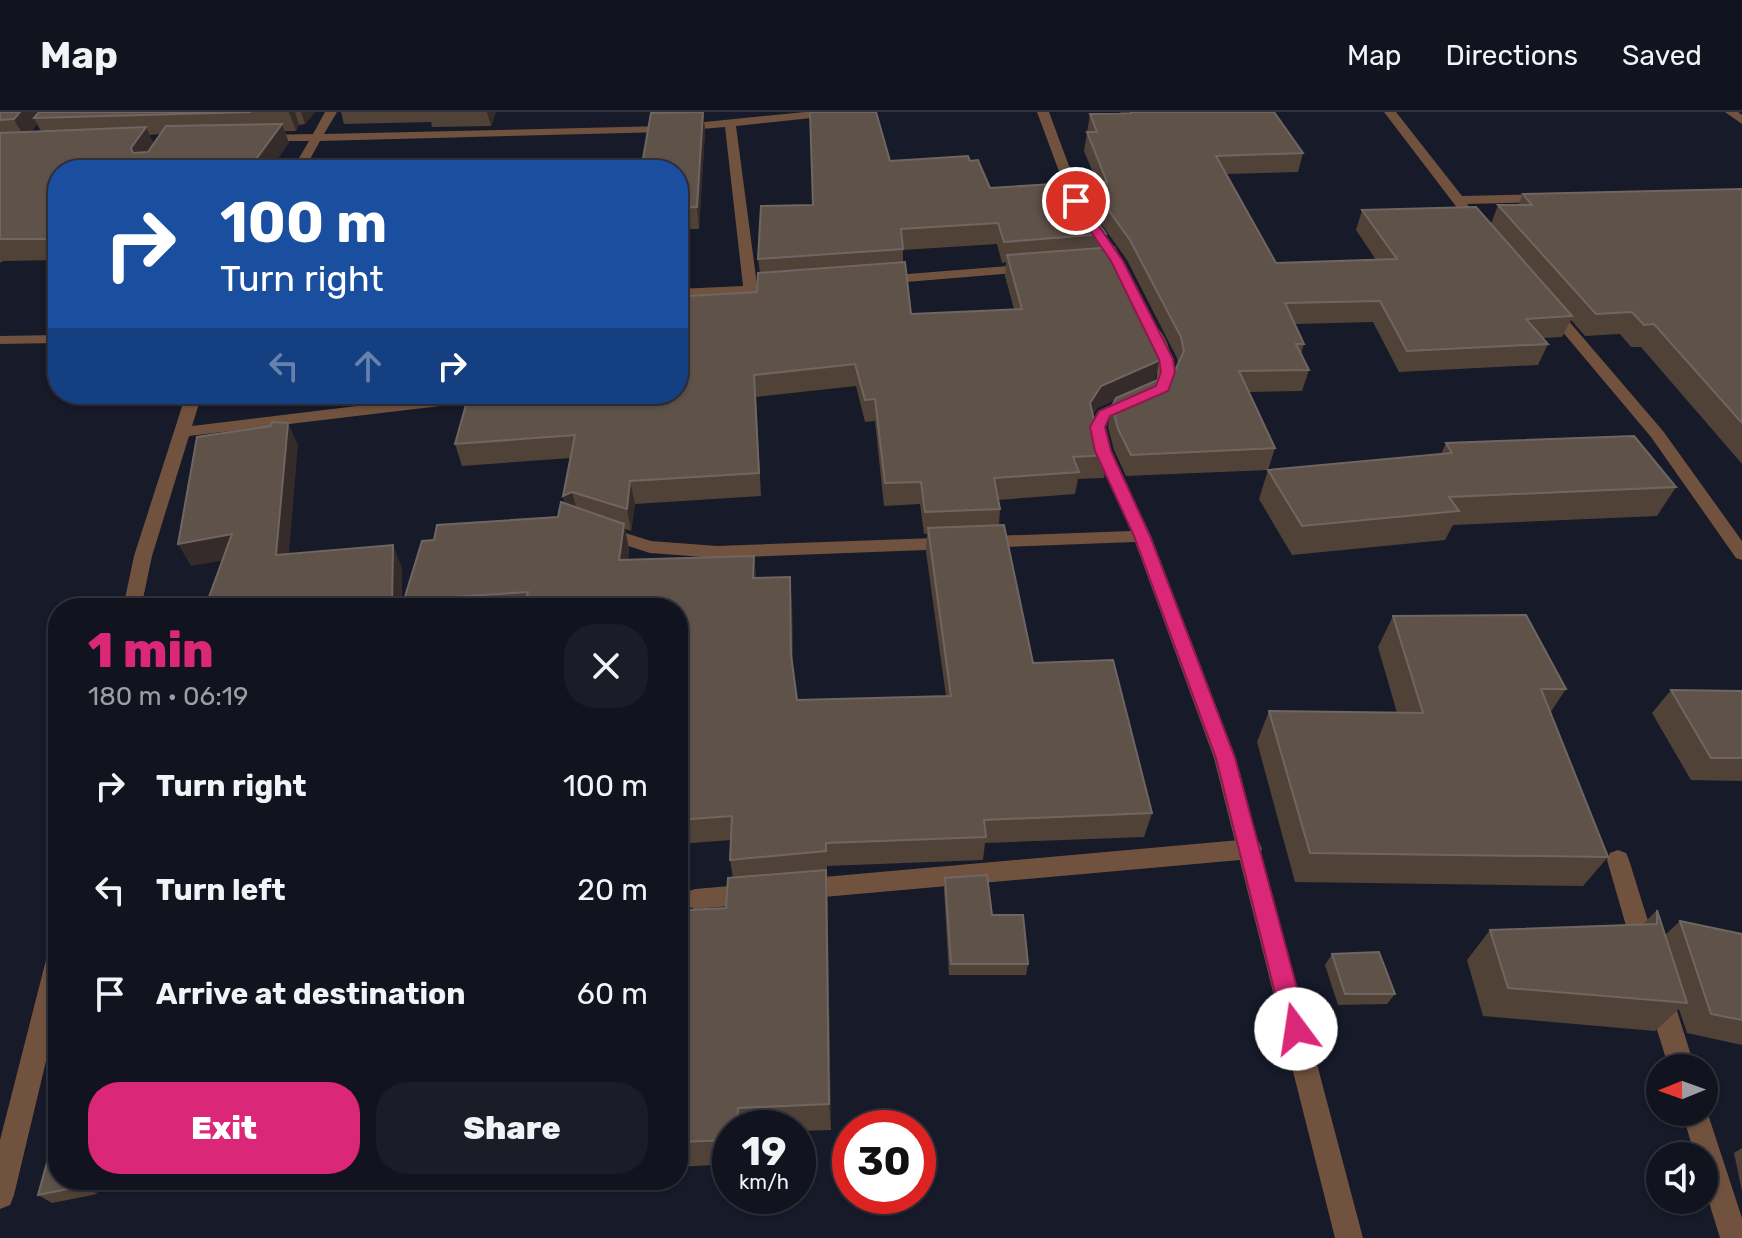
<!DOCTYPE html>
<html lang="en">
<head>
<meta charset="utf-8">
<style>
	body { margin:0; font-family:Rubik,sans-serif; background:#1a1d28; color:#f1f3f6; height:100vh; display:flex; flex-direction:column; font-size:30px; white-space:nowrap }
	* { box-sizing:border-box; margin:0 }
	p { font-size:26px; color:#9c9ea4 }
	.icon { flex:none; width:44px; height:44px; fill:none; stroke:currentColor; stroke-width:2; stroke-linecap:round; stroke-linejoin:round }
	.map { position:relative; flex:1; overflow:hidden }
	.panel { position:absolute; left:48px; top:486px; width:640px; height:592px; display:flex; flex-direction:column; background:#11141f; border-radius:32px; box-shadow:0 2px 6px #0004,0 0 0 2px #30333d }
	.panel>* { flex:none }
	.banner { position:absolute; left:48px; top:48px; width:640px; height:244px; border-radius:32px; box-shadow:0 2px 6px #0004,0 0 0 2px #30333d; background:#1a4fa0; color:#fff; overflow:hidden }
	.needle { width:52px; rotate:269deg }
	.controls { position:absolute; left:1646px; top:942px; display:grid; gap:16px }
	.controls a { display:grid; place-items:center; width:72px; height:72px; border-radius:50%; background:#11141f; box-shadow:0 2px 6px #0004,0 0 0 2px #30333d; font-size:40px }
	.speed { position:absolute; left:712px; top:998px; display:flex; gap:16px; font-size:40px; font-weight:700; text-align:center }
	.speed>* { display:grid; place-content:center; width:104px; height:104px; border-radius:50%; background:#11141f; box-shadow:0 2px 6px #0004,0 0 0 2px #30333d; line-height:1 }
	.speed small { font-size:20px; font-weight:400 }
	.speed .limit { border:12px solid #d22; background:#fff; color:#111 }
	.pin { position:absolute; display:grid; place-items:center; width:68px; height:68px; color:#fff; margin:-34px; border:4px solid #fff; border-radius:50%; box-shadow:0 2px 8px #0007 }
	.me { position:absolute; width:88px; margin:-44px; rotate:346deg; stroke-linejoin:round; filter:drop-shadow(0 0 6px #0008) }
	.turn { display:flex; align-items:center; gap:28px; height:168px; padding:0 40px; font-size:36px }
	.turn .icon { width:104px; height:104px; stroke-width:2.5 }
	.turn b { display:block; font-size:56px; line-height:68px }
	.lanes { display:flex; align-items:center; height:76px; padding:0 40px; background:#0003; justify-content:center; gap:40px; direction:ltr }
	.lanes .off { opacity:.35 }
	.round { display:grid; place-items:center; flex:none; width:84px; height:84px; border-radius:32px; background:#1a1d28 }
	.overview { display:flex; align-items:center; justify-content:space-between; height:136px; padding:0 40px }
	h1 { font-size:48px; font-weight:800; line-height:60px; color:#db2777 }
	.cta { display:flex; gap:16px; margin-top:auto; padding:16px 40px }
	.cta a { flex:1; height:92px; border-radius:32px; background:#db2777; color:#fff; font-size:32px; font-weight:800; line-height:92px; text-align:center }
	.cta a+a { background:#1a1d28; color:#f1f3f6 }
	ul { padding:0; list-style:none }
	li { display:flex; align-items:center; gap:24px; height:104px; padding:0 40px }
	li div { flex:1 }
	li b { display:block; font-size:30px }
	li em { font-style:normal }
	header { display:flex; align-items:center; gap:48px; box-sizing:border-box; height:112px; padding:0 40px; background:#11141f; border-bottom:2px solid #30333d }
	header strong { font-size:38px }
	nav { display:flex; gap:44px; margin-inline-start:auto; font-size:28px }
	.map>svg:first-child { display:block }
</style>
</head>
<body>
<header>
<strong>Map</strong>
<nav><a>Map</a><a>Directions</a><a>Saved</a></nav>
</header>
<div class="map">
<svg width="1742" height="1126" viewBox="0 0 1742 1126">
	<rect width="100%" height="100%" fill="#171a29"/>
	<g fill="none" stroke-linecap="round" stroke-linejoin="round">
		<!-- service -->
		<g fill="#71523f" fill-rule="evenodd">
			<polygon points="1251,727 1259,730 1262,737 1259,744 1251,747 801,787 793,784 789,777 793,770 801,767"/>
			<polygon points="1618,738 1626,741 1629,748 1657,838 1654,846 1645,849 1636,846 1633,838 1607,748 1610,741"/>
			<polygon points="753,772 761,775 765,782 761,789 753,792 695,797 687,794 683,787 687,780 695,777"/>
			<polygon points="1659,871 1668,875 1672,883 1695,956 1669,956 1646,883 1650,875"/>
			<polygon points="1704,990 1742,1106 1742,1126 1720,1126 1704,1074 1704,1044 1695,1044 1682,1000 1704,1000"/>
		</g>
		<!-- minor -->
		<g fill="#71523f" fill-rule="evenodd">
			<polygon points="325,0 337,0 324,22 665,14 805,0 846,0 840,3 736,14 757,173 787,173 787,179 678,185 678,177 743,174 725,15 665,20 320,29 304,58 292,58 309,29 260,29 254,26 260,23 313,22"/>
			<polygon points="1037,0 1049,0 1082,89 1128,158 1126,161 1116,161 1070,89"/>
			<polygon points="1384,0 1396,0 1462,84 1548,82 1554,86 1548,90 1467,92 1485,115 1474,118"/>
			<polygon points="1725,0 1738,0 1742,3 1742,12"/>
			<polygon points="1033,152 1040,156 1038,159 882,172 875,168 882,164"/>
			<polygon points="1550,192 1555,193 1663,319 1742,429 1742,448 1736,446 1651,325 1545,199 1543,196"/>
			<path d="M1150,211C1170,219 1176,257 1171,276L1110,305L1105,315L1111,339L1151,424L1236,646L1363,1126H1335L1214,646L1135,430L717,446L650,441L597,424L594,420L603,414L651,429L717,434L1131,419L1095,339L1089,315L1098,299L1156,273L1158,252L1143,215Z"/>
			<polygon points="58,223 58,231 0,232 0,224"/>
			<polygon points="186,282 202,282 192,314 456,282 440,294 189,324 152,444 141,496 123,496 134,444"/>
			<polygon points="58,837 58,899 14,1083 10,1093 0,1097 0,1028 46,848 49,840"/>
		</g>
	</g>
	<!-- wall -->
	<g fill="#514238" fill-rule="evenodd">
		<path d="M0,0H315L305,12L299,13L296,19H285L289,31L58,58V148L3,149L0,151ZM37,12L41,19L31,20ZM160,22L154,32L149,23Z"/>
		<polygon points="341,0 496,0 491,14 432,15 431,10 344,12"/>
		<polygon points="703,0 705,19 699,117 678,117 678,58"/>
		<path d="M1120,0H1274L1303,41L1298,60L1226,62L1276,151L1376,148L1356,118L1362,98L1491,112L1498,93H1518L1523,82L1742,77V352L1641,235H1631L1620,222L1585,224L1571,208L1562,225L1543,226L1548,232L1538,253L1399,260L1373,210L1295,212L1304,232L1301,242L1309,258L1302,279L1249,280L1275,336L1268,358L1126,364L1114,338L1108,315L1112,294L1115,288L1097,296L1093,303L1096,317L1108,343L1104,366L1078,367L1075,382L998,388L1000,397L999,413L1033,551L1152,701L1144,725L985,731L983,748L827,754L831,1018L798,1019V1016H730V1052L678,1055V926H680L726,796L733,766L730,748L731,728L678,732V496H408L404,488L434,428L558,405L565,392L563,384L571,346L462,354L455,332L689,204L757,180L760,161L758,147L813,93L890,49H970L990,76L1106,122L1104,136L1162,238L1154,270L1174,261L1178,252L1177,246L1127,148L1086,90L1089,71L1097,70L1084,39L1090,2L1121,1ZM997,132L1002,151L1006,150L1005,164L1014,197L911,202L903,150V138ZM856,274L865,310L875,309L884,394L920,392L924,422H927L926,440L946,584L797,588L793,557L792,489L756,466L754,444L628,448L629,437L625,417L631,419L635,392L761,384L756,285Z"/>
		<polygon points="1446,331 1676,375 1657,404 1453,413 1445,428 1292,443 1259,387 1268,358 1441,342"/>
		<polygon points="1393,504 1566,577 1550,601 1608,745 1583,774 1295,770 1257,630 1269,599 1397,601 1378,535"/>
		<polygon points="1671,578 1742,579 1742,669 1691,668 1652,601"/>
		<polygon points="945,766 992,803 1028,852 1026,863 949,863 944,778"/>
		<polygon points="1657,798 1665,823 1680,809 1742,822 1742,933 1687,921 1679,897 1655,919 1483,904 1467,848 1490,818 1642,813"/>
		<polygon points="1332,842 1395,882 1387,892 1338,893 1325,853"/>
		<polygon points="1742,1036 1742,1079 1734,1041"/>
		<polygon points="58,1068 101,1068 97,1082 52,1091 38,1083"/>
	</g>
	<!-- shaded-wall -->
	<g fill="#342b2a">
		<polygon points="20,0 47,0 34,6 37,12 25,27 14,7"/>
		<polygon points="289,0 295,0 299,13 296,19"/>
		<polygon points="301,0 315,0 305,12"/>
		<polygon points="487,0 496,0 491,14"/>
		<polygon points="703,0 705,19 699,117 697,95"/>
		<polygon points="282,12 289,31 270,58 248,58"/>
		<polygon points="146,15 155,35 141,56 131,36"/>
		<polygon points="1162,238 1154,271 1097,296 1086,314 1090,291 1101,274"/>
		<polygon points="288,311 298,333 287,466 276,443"/>
		<polygon points="630,369 635,392 631,419 627,397"/>
		<polygon points="572,380 578,402 569,407 563,384"/>
		<polygon points="624,412 629,437 625,473 619,448"/>
		<polygon points="232,422 244,445 191,454 178,432"/>
		<polygon points="393,433 402,456 402,496 393,496 392,492"/>
		<polygon points="754,444 756,468 753,466"/>
		<polygon points="790,465 792,489 793,568 791,543"/>
		<polygon points="826,758 827,788 831,1018 829,992"/>
		<polygon points="738,996 742,1016 737,1016"/>
		<polygon points="86,1068 101,1068 97,1082 84,1074"/>
	</g>
	<!-- building -->
	<g fill="#5e5249" stroke="#706661" stroke-width="2">
		<polygon points="0,0 20,0 14,7 0,8"/>
		<polygon points="39,0 251,0 34,6"/>
		<polygon points="703,0 697,95 678,96 678,58 641,58 651,1"/>
		<polygon points="810,0 876,0 890,49 968,44 970,49 978,48 990,76 1070,71 1106,122 1004,130 998,111 901,117 903,137 758,147 761,94 813,93"/>
		<polygon points="1131,0 1274,0 1303,41 1216,44 1276,151 1397,147 1362,98 1476,95 1572,204 1526,207 1548,232 1407,239 1380,189 1285,191 1304,232 1296,232 1309,258 1239,259 1275,336 1131,343 1118,317 1112,294 1116,286 1174,261 1184,239 1181,225 1130,128 1089,71 1107,70 1087,20 1097,20 1090,2 1131,1"/>
		<polygon points="282,12 248,58 58,58 58,127 0,127 0,21 146,15 131,36 133,41 148,40 166,14"/>
		<polygon points="1742,77 1742,311 1654,212 1644,213 1632,200 1596,202 1498,93 1532,93 1523,82"/>
		<polygon points="1114,135 1160,226 1162,238 1158,249 1101,274 1090,291 1096,317 1108,343 1073,345 1079,360 994,366 1000,397 925,400 921,370 885,371 875,287 865,288 855,252 754,263 759,361 630,369 627,397 572,380 563,384 575,323 455,332 469,282 678,282 678,204 689,204 689,184 757,180 758,161 905,150 911,202 1022,197 1007,143"/>
		<polygon points="272,310 288,311 276,443 393,433 392,492 388,492 387,496 205,496 232,422 178,432 197,325 271,314"/>
		<polygon points="1634,324 1676,375 1449,385 1459,399 1302,414 1268,358 1452,341 1446,331"/>
		<polygon points="561,390 624,412 619,448 754,444 753,466 790,465 791,543 797,588 951,584 928,416 1004,413 1033,551 1113,548 1152,701 984,708 986,725 826,731 826,739 730,748 732,704 678,708 678,496 524,496 528,480 404,488 422,429 434,428 437,413 558,405"/>
		<polygon points="1526,503 1566,577 1541,577 1608,745 1310,741 1269,599 1423,601 1393,504"/>
		<polygon points="1671,578 1742,579 1742,646 1711,646"/>
		<polygon points="826,758 829,992 738,996 737,1016 730,1016 730,1028 678,1030 678,926 680,926 689,798 726,796 728,766"/>
		<polygon points="987,763 992,803 1023,803 1028,852 951,852 945,766"/>
		<polygon points="1657,798 1687,891 1508,876 1490,818 1657,812"/>
		<polygon points="1680,809 1742,822 1742,908 1711,902"/>
		<polygon points="1379,840 1395,882 1345,882 1332,842"/>
		<polygon points="53,1029 58,1029 58,1068 86,1068 84,1074 38,1083"/>
	</g>
	<!-- route -->
	<polygon fill="#db2777" stroke="#8e194d" stroke-width="2" points="1072,87 1080,87 1123,149 1173,247 1175,260 1168,279 1110,304 1105,315 1111,339 1150,424 1235,646 1308,917 1304,925 1296,928 1288,925 1284,917 1216,646 1134,424 1095,339 1090,315 1099,299 1156,274 1161,260 1159,247 1111,149 1070,89"/>
</svg>
<div class="controls">
<a><svg class="needle" viewBox="-14 -14 28 28"><path d="M0-13l5 13h-10z" fill="#e53935"/><path d="M0 13l5-13h-10z" fill="#9c9ea4"/></svg></a>
<a><svg class="icon" aria-label="sound" viewBox="0 0 24 24"><path d="M4 9h4l5-4v14l-5-4H4zM17 9q2 3 0 6"/></svg></a>
</div>
<div class="speed"><div>19<small>km/h</small></div><div class="limit">30</div></div>
<div class="pin" style="left:1076px;top:89px;background:#d93025"><svg class="icon" aria-label="arrive" viewBox="0 0 24 24"><path d="M6 21V4h12l-3 4 3 4H6"/></svg></div>
<svg class="me" style="left:1296px;top:917px" viewBox="-20 -20 40 40"><circle r="19" fill="#fff"/><path d="M0-13L10 11 0 6-10 11z" fill="#db2777"/></svg>
<div class="banner">
<div class="turn"><svg class="icon" aria-label="right" viewBox="0 0 24 24"><path d="M7 20v-9h11M14 6l5 5-5 5"/></svg><div><b>100 m</b>Turn right</div></div>
<div class="lanes"><svg class="icon off" aria-label="left" viewBox="0 0 24 24"><path d="M17 20v-9H6M10 6l-5 5 5 5"/></svg><svg class="icon off" aria-label="ahead" viewBox="0 0 24 24"><path d="M12 20V5M6 11l6-6 6 6"/></svg><svg class="icon" aria-label="right" viewBox="0 0 24 24"><path d="M7 20v-9h11M14 6l5 5-5 5"/></svg></div>
</div>
<section class="panel">
<div class="overview"><div><h1>1 min</h1><p>180 m · 06:19</p></div><a class="round"><svg class="icon" aria-label="close" viewBox="0 0 24 24"><path d="M6 6l12 12M18 6L6 18"/></svg></a></div>
<ul>
<li><svg class="icon" aria-label="right" viewBox="0 0 24 24"><path d="M7 20v-9h11M14 6l5 5-5 5"/></svg><div><b>Turn right</b></div><em>100 m</em></li>
<li><svg class="icon" aria-label="left" viewBox="0 0 24 24"><path d="M17 20v-9H6M10 6l-5 5 5 5"/></svg><div><b>Turn left</b></div><em>20 m</em></li>
<li><svg class="icon" aria-label="arrive" viewBox="0 0 24 24"><path d="M6 21V4h12l-3 4 3 4H6"/></svg><div><b>Arrive at destination</b></div><em>60 m</em></li>
</ul>
<div class="cta"><a>Exit</a><a>Share</a></div>
</section>
</div>
</body>
</html>
